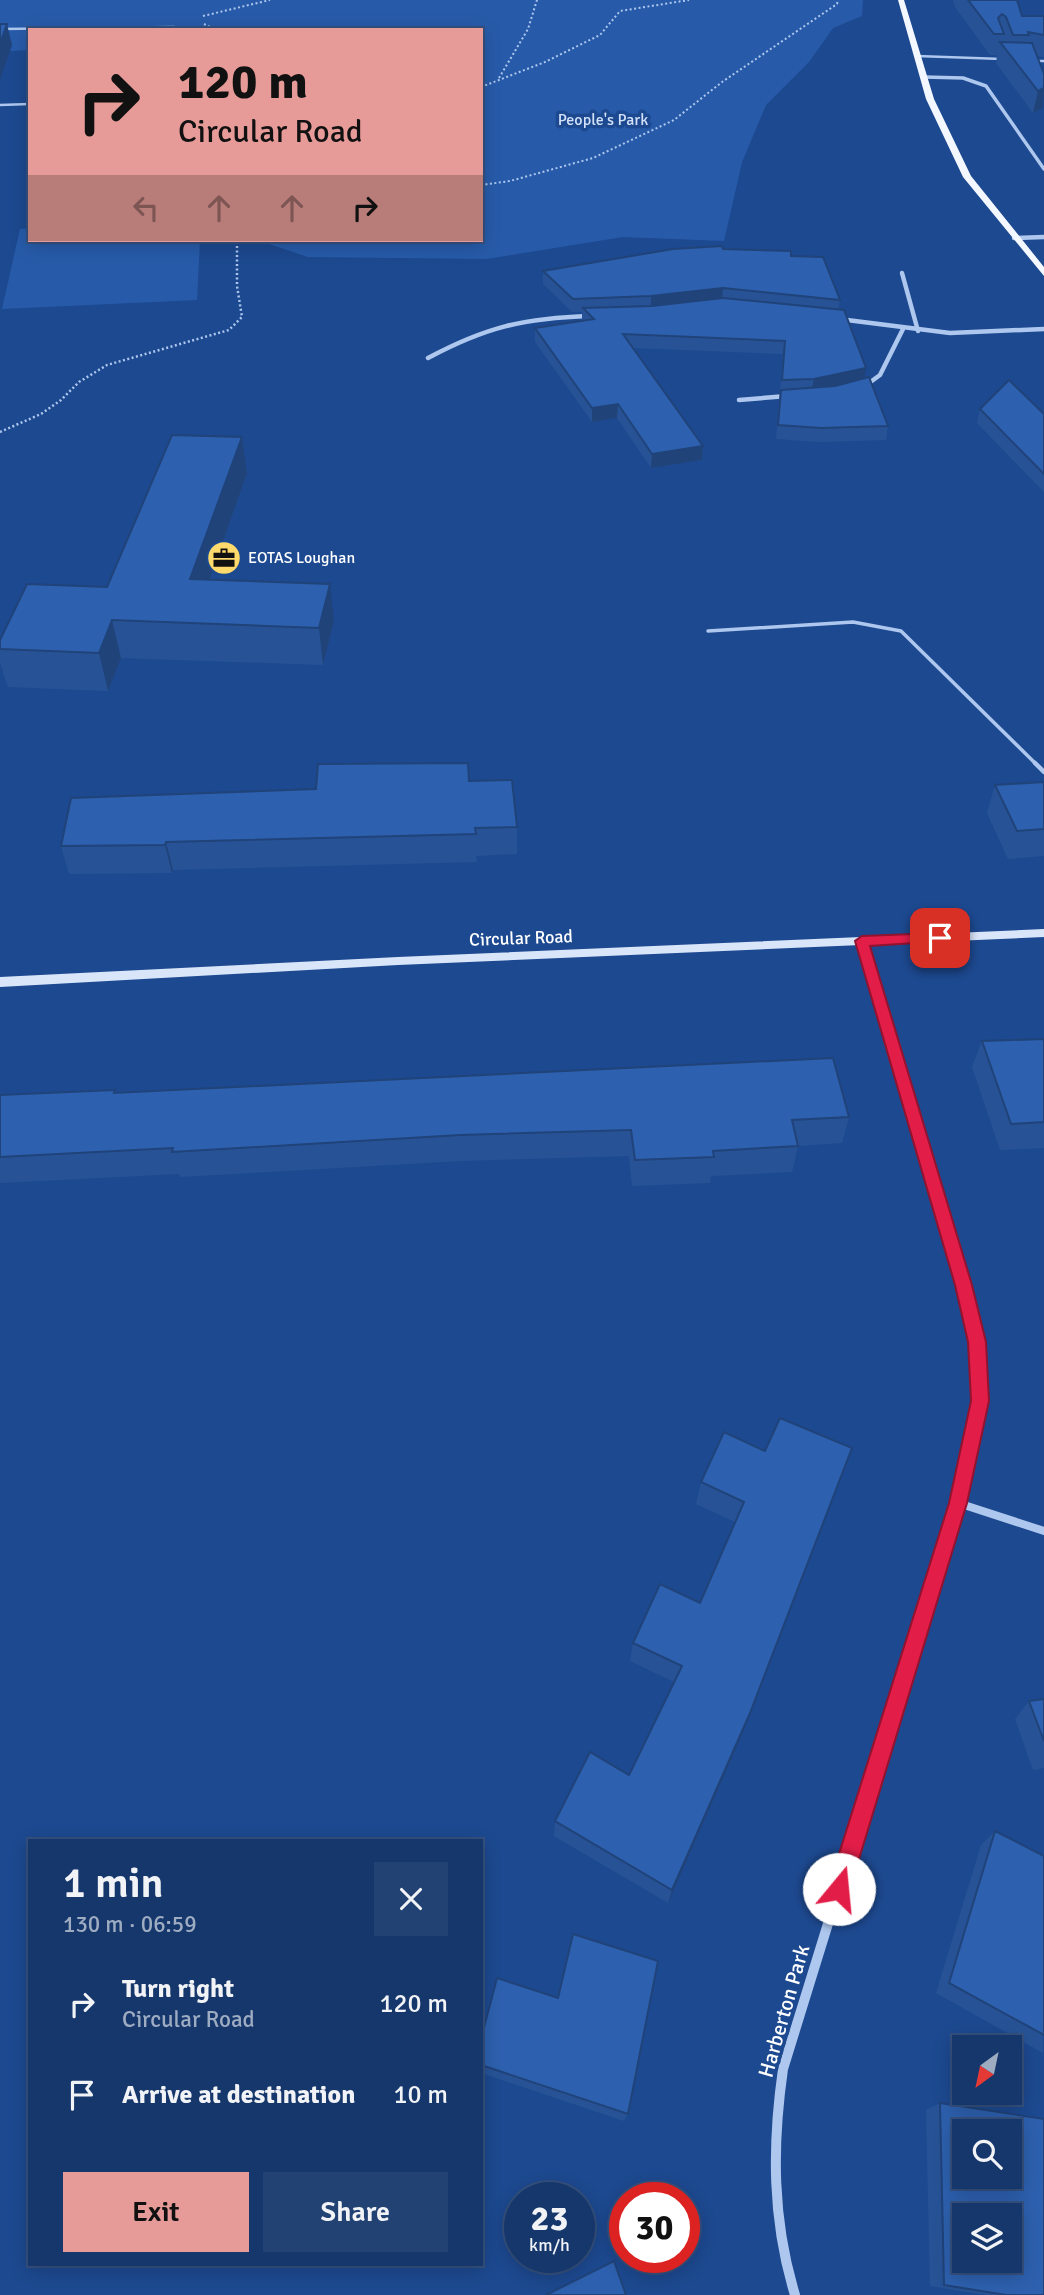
<!DOCTYPE html>
<html lang="en">
<head>
<meta charset="utf-8">
<style>
	body { margin:0; font-family:Signika,sans-serif; background:#234274; color:#f1f3f6; height:100vh; display:flex; flex-direction:column; font-size:26px; white-space:nowrap }
	* { box-sizing:border-box; margin:0 }
	p { font-size:23px; color:#9eacc2 }
	.icon { flex:none; width:38px; height:38px; fill:none; stroke:currentColor; stroke-width:2; stroke-linecap:round; stroke-linejoin:round }
	.map { position:relative; flex:1; overflow:hidden }
	.sheet { position:absolute; left:28px; top:1839px; width:455px; height:427px; display:flex; flex-direction:column; background:#16376c; border-radius:0px; box-shadow:0 4px 18px #0003,0 0 0 2px #35517f }
	.sheet>* { flex:none }
	.hud { position:absolute; left:28px; top:28px; width:455px; height:214px; border-radius:0px; box-shadow:0 4px 18px #0003,0 0 0 2px #35517f; background:#e69b98; color:#111; overflow:hidden }
	.needle { width:46px; rotate:213deg }
	.fabs { position:absolute; left:952px; top:2035px; display:grid; gap:14px }
	.fabs a { display:grid; place-items:center; width:70px; height:70px; border-radius:0px; background:#16376c; box-shadow:0 4px 18px #0003,0 0 0 2px #35517f; font-size:35px }
	.speed { position:absolute; left:504px; top:2182px; display:flex; gap:14px; font-size:35px; font-weight:700; text-align:center }
	.speed>* { display:grid; place-content:center; width:91px; height:91px; border-radius:50%; background:#16376c; box-shadow:0 4px 18px #0003,0 0 0 2px #35517f; line-height:1 }
	.speed small { font-size:18px; font-weight:400 }
	.speed .limit { border:10px solid #d22; background:#fff; color:#111 }
	.pin { position:absolute; display:grid; place-items:center; width:60px; height:60px; color:#fff; margin:-30px; border-radius:14px; box-shadow:0 4px 10px #0006 }
	.me { position:absolute; width:77px; margin:-38px; rotate:17deg; stroke-linejoin:round; filter:drop-shadow(0 0 5px #0008) }
	.turn { display:flex; align-items:center; gap:24px; height:147px; padding:0 35px; font-size:32px }
	.turn .icon { width:91px; height:91px; stroke-width:2.5 }
	.turn b { display:block; font-size:49px; line-height:60px }
	.lanes { display:flex; align-items:center; height:66px; padding:0 35px; background:#0003; justify-content:center; gap:35px; direction:ltr }
	.lanes .off { opacity:.35 }
	.round { display:grid; place-items:center; flex:none; width:74px; height:74px; border-radius:0px; background:#234274 }
	.summary { display:flex; align-items:center; justify-content:space-between; height:119px; padding:0 35px }
	h1 { font-size:42px; font-weight:600; line-height:52px }
	.cta { display:flex; gap:14px; margin-top:auto; padding:14px 35px }
	.cta a { flex:1; height:80px; border-radius:0px; background:#e69b98; color:#111; font-size:28px; font-weight:600; line-height:80px; text-align:center }
	.cta a+a { background:#234274; color:#f1f3f6 }
	ul { padding:0; list-style:none }
	li { display:flex; align-items:center; gap:21px; height:91px; padding:0 35px }
	li div { flex:1 }
	li b { display:block; font-size:26px }
	li em { font-style:normal }
	.map>svg:first-child { display:block }
</style>
</head>
<body>
<div class="map">
<svg width="1044" height="2295" viewBox="0 0 1044 2295">
	<rect width="100%" height="100%" fill="#1d4990"/>
	<!-- green -->
	<g fill="#275ba9">
		<polygon points="0,0 863,0 862,16 833,28 809,62 766,105 742,162 724,241 623,237 486,259 308,257 257,240 481,240 481,30 30,30 30,50 10,51 11,45 0,46"/>
		<polygon points="30,228 30,240 200,240 197,300 2,309 20,229"/>
	</g>
	<g fill="none" stroke-linecap="round" stroke-linejoin="round">
		<!-- path-far1 -->
		<g stroke="#adc7ee" stroke-width="2" stroke-dasharray="2 2.5" stroke-linecap="butt">
			<polyline points="203,16 270,0"/>
			<polyline points="204,24 216,30"/>
			<polyline points="499,78 528,29 537,0"/>
			<polyline points="481,87 545,62 600,35 620,11 689,0"/>
			<polyline points="481,185 510,181 593,158 674,120 722,82 837,4 838,0"/>
		</g>
		<!-- path -->
		<polyline stroke="#adc7ee" stroke-width="2.5" stroke-dasharray="2 2.5" stroke-linecap="butt" points="0,432 41,414 61,400 79,382 107,365 229,330 242,317 237,286 237,240"/>
		<!-- lane-far2 -->
		<g stroke="#adc7ee" stroke-width="2.5">
			<polyline points="0,29 174,27"/>
			<polyline points="917,56 1002,59"/>
			<polyline points="1033,61 1044,61"/>
			<polyline points="0,105 30,104"/>
		</g>
		<!-- lane-far1 -->
		<polyline stroke="#adc7ee" stroke-width="3.5" points="708,631 853,622 901,631 1037,765"/>
		<!-- lane -->
		<polyline stroke="#adc7ee" stroke-width="4.5" points="1035,763 1044,772"/>
		<!-- street-far4 -->
		<polyline stroke="#adc7ee" stroke-width="3.5" points="924,77 963,78 986,86 1044,169"/>
		<!-- street-far3 -->
		<g stroke="#adc7ee" stroke-width="4.5">
			<polyline points="1014,238 1044,237"/>
			<polyline points="902,273 918,331"/>
			<polyline points="839,319 950,333 1044,329"/>
			<path d="M428,358C486,327 524,318 590,316"/>
			<polyline points="865,386 880,375 903,329"/>
			<polyline points="739,400 787,396"/>
		</g>
		<!-- street-far2 -->
		<polyline stroke="#adc7ee" stroke-width="6" points="862,941 928,1163"/>
		<!-- street-far1 -->
		<g stroke="#adc7ee" stroke-width="8">
			<polyline points="958,1503 1044,1531"/>
			<polyline points="908,1664 958,1503 980,1401 978,1357 971,1314 927,1161"/>
		</g>
		<!-- street -->
		<path stroke="#adc7ee" stroke-width="10" d="M795,2295C772,2220 772,2146 783,2069L909,1662"/>
		<!-- secondary -->
		<polygon fill="#d9e6fa" fill-rule="evenodd" points="1044,929 1044,937 398,965 0,987 0,977 398,957"/>
		<!-- primary -->
		<polygon fill="#f3f7ff" fill-rule="evenodd" points="898,0 904,0 934,99 971,176 1044,267 1044,276 963,177 926,99"/>
	</g>
	<!-- wall -->
	<g fill="#275396">
		<polygon points="953,0 1017,0 1022,16 1044,16 1044,57 1037,56 1043,108 1033,113 996,63 997,55 990,55 955,7"/>
		<polygon points="723,249 791,256 840,300 838,310 866,368 864,378 888,426 886,440 819,442 776,439 783,354 633,348 703,446 702,460 651,468 617,418 592,422 535,342 535,328 582,320 582,312 572,312 543,284 543,271"/>
		<polygon points="980,409 1044,414 1044,492 977,423"/>
		<polygon points="242,437 247,473 210,579 334,621 323,665 121,658 108,691 8,687 0,663 0,640 107,587"/>
		<polygon points="469,781 517,827 517,854 476,856 477,862 173,870 172,873 69,874 61,846 316,789"/>
		<polygon points="1044,782 1044,856 1008,859 987,813 995,785"/>
		<polygon points="1044,1039 1044,1148 1000,1150 972,1067 982,1041"/>
		<polygon points="116,1093 849,1117 842,1143 798,1146 792,1172 711,1176 710,1183 632,1186 629,1156 461,1161 180,1177 179,1174 0,1183 0,1095"/>
		<polygon points="765,1451 744,1730 668,1903 554,1836 555,1821 629,1775 674,1682 630,1661 633,1643 700,1603 735,1522 696,1504 701,1482"/>
		<polygon points="1044,1699 1044,1768 1033,1770 1015,1719 1029,1701"/>
		<polygon points="995,1831 1044,1856 1043,2053 936,1993 981,1845"/>
		<polygon points="558,1998 628,2114 624,2121 481,2073 481,2039"/>
		<polygon points="940,2103 1044,2295 985,2295 930,2286 926,2110"/>
	</g>
	<!-- shaded-wall -->
	<g fill="#20437a">
		<polygon points="7,24 12,45 0,80 0,44"/>
		<polygon points="1044,88 1043,108 1033,113 1038,91"/>
		<polygon points="723,288 722,301 651,309 651,296"/>
		<polygon points="866,368 864,382 811,392 814,379"/>
		<polygon points="618,404 617,418 592,422 592,408"/>
		<polygon points="242,437 247,473 197,616 190,579"/>
		<polygon points="703,446 702,460 651,468 652,454"/>
		<polygon points="330,584 334,621 323,665 319,628"/>
		<polygon points="112,620 121,658 108,691 99,653"/>
		<polygon points="166,842 173,870 172,873 165,845"/>
		<polygon points="852,1448 744,1730 668,1903 672,1890"/>
	</g>
	<!-- building -->
	<g fill="#2d60ae" stroke="#20437a" stroke-width="2" fill-rule="evenodd">
		<polygon points="968,0 1017,0 1022,16 1044,16 1044,35 1028,32 1029,35 1013,35 1006,17 1002,14 998,18 1004,34 994,34"/>
		<polygon points="0,24 7,24 0,44"/>
		<polygon points="1000,42 1032,43 1044,74 1044,88 1038,91"/>
		<polygon points="722,246 723,249 791,251 791,256 823,257 840,300 723,288 651,296 573,299 543,271 673,249"/>
		<polygon points="723,298 844,310 866,368 814,379 782,380 785,341 623,334 703,446 652,454 618,404 592,408 535,328 594,319 583,308 652,306"/>
		<polygon points="869,377 888,426 821,428 778,425 781,390 835,386"/>
		<polygon points="1009,380 1044,414 1044,474 980,409"/>
		<polygon points="172,435 242,437 190,579 330,584 319,628 112,620 99,653 0,649 0,640 27,584 107,587"/>
		<polygon points="468,763 469,781 512,780 517,827 475,828 476,834 166,842 165,845 61,846 71,798 316,789 318,764"/>
		<polygon points="1044,782 1044,829 1017,831 995,785"/>
		<polygon points="1044,1039 1044,1122 1011,1124 982,1041"/>
		<polygon points="833,1058 849,1117 792,1120 798,1146 713,1151 714,1157 635,1160 631,1130 460,1135 172,1152 173,1148 0,1157 0,1095 115,1090 114,1093"/>
		<polygon points="780,1418 852,1448 750,1713 672,1890 555,1821 590,1752 629,1775 682,1666 633,1643 660,1584 700,1603 744,1502 701,1482 724,1432 765,1451"/>
		<polygon points="1044,1699 1044,1741 1029,1701"/>
		<polygon points="995,1831 1044,1856 1044,2035 949,1983"/>
		<polygon points="573,1934 658,1961 628,2114 481,2065 481,2039 497,1978 558,1998"/>
		<path d="M940,2103L1044,2119V2295H1006L944,2285ZM964,2132H1010V2177H964ZM964,2216H1010V2261H964Z"/>
		<polygon points="614,2261 626,2295 546,2295"/>
	</g>
	<!-- route -->
	<polygon fill="#e11d48" stroke="#92132f" stroke-width="2" points="940,933 945,934 945,941 870,946 972,1285 986,1342 989,1401 967,1503 850,1889 847,1897 839,1900 831,1897 828,1889 949,1503 971,1401 968,1342 955,1285 855,941 862,936"/>
	<!-- icons -->
	<defs>
		<g id="office-disc" transform="scale(1.75)"><circle r="9.5" fill="#fdda6b" stroke="#1d4990"/><path d="M-6-3h4V-5.5h4V-3h4V5H-6ZM-1-4.5V-3h2v-1.5ZM-6 0V1H6V0Z" fill="#111"/></g>
	</defs>
	<g fill-rule="evenodd">
		<use href="#office-disc" x="224" y="558"/>
	</g>
	<g text-anchor="middle" dominant-baseline="central" stroke-width="7" stroke-linejoin="round" paint-order="stroke">
		<!-- far-park labels -->
		<g font-size="16" fill="#d3e2fa" stroke="#1d4990">
			<text x="603" y="120">People's Park</text>
		</g>
		<!-- far-poi labels -->
		<g font-size="16" fill="#fff" stroke="#1d4990" text-anchor="start">
			<text x="248" y="558">EOTAS Loughan</text>
		</g>
		<!-- street labels -->
		<g font-size="18" fill="#fff" stroke="#1d4990">
			<text transform="translate(521 938) rotate(-2)">Circular Road</text>
		</g>
		<!-- near-street labels -->
		<g font-size="21" fill="#fff" stroke="#1d4990">
			<text transform="translate(784 2011) rotate(-74)">Harberton Park</text>
		</g>
	</g>
</svg>
<div class="fabs">
<a><svg class="needle" viewBox="-14 -14 28 28"><path d="M0-13l5 13h-10z" fill="#e53935"/><path d="M0 13l5-13h-10z" fill="#9eacc2"/></svg></a>
<a><svg class="icon" aria-label="search" viewBox="0 0 24 24"><circle cx="10" cy="10" r="6"/><path d="M15 15l6 6"/></svg></a>
<a><svg class="icon" aria-label="layers" viewBox="0 0 24 24"><path d="M12 4l9 5-9 5-9-5zM3 14l9 5 9-5"/></svg></a>
</div>
<div class="speed"><div>23<small>km/h</small></div><div class="limit">30</div></div>
<div class="pin" style="left:940px;top:938px;background:#d93025"><svg class="icon" aria-label="arrive" viewBox="0 0 24 24"><path d="M6 21V4h12l-3 4 3 4H6"/></svg></div>
<svg class="me" style="left:839px;top:1889px" viewBox="-20 -20 40 40"><circle r="19" fill="#fff"/><path d="M0-13L10 11 0 6-10 11z" fill="#e11d48"/></svg>
<div class="hud">
<div class="turn"><svg class="icon" aria-label="right" viewBox="0 0 24 24"><path d="M7 20v-9h11M14 6l5 5-5 5"/></svg><div><b>120 m</b>Circular Road</div></div>
<div class="lanes"><svg class="icon off" aria-label="left" viewBox="0 0 24 24"><path d="M17 20v-9H6M10 6l-5 5 5 5"/></svg><svg class="icon off" aria-label="ahead" viewBox="0 0 24 24"><path d="M12 20V5M6 11l6-6 6 6"/></svg><svg class="icon off" aria-label="ahead" viewBox="0 0 24 24"><path d="M12 20V5M6 11l6-6 6 6"/></svg><svg class="icon" aria-label="right" viewBox="0 0 24 24"><path d="M7 20v-9h11M14 6l5 5-5 5"/></svg></div>
</div>
<section class="sheet">
<div class="summary"><div><h1>1 min</h1><p>130 m · 06:59</p></div><a class="round"><svg class="icon" aria-label="close" viewBox="0 0 24 24"><path d="M6 6l12 12M18 6L6 18"/></svg></a></div>
<ul>
<li><svg class="icon" aria-label="right" viewBox="0 0 24 24"><path d="M7 20v-9h11M14 6l5 5-5 5"/></svg><div><b>Turn right</b><p>Circular Road</p></div><em>120 m</em></li>
<li><svg class="icon" aria-label="arrive" viewBox="0 0 24 24"><path d="M6 21V4h12l-3 4 3 4H6"/></svg><div><b>Arrive at destination</b></div><em>10 m</em></li>
</ul>
<div class="cta"><a>Exit</a><a>Share</a></div>
</section>
</div>
</body>
</html>
